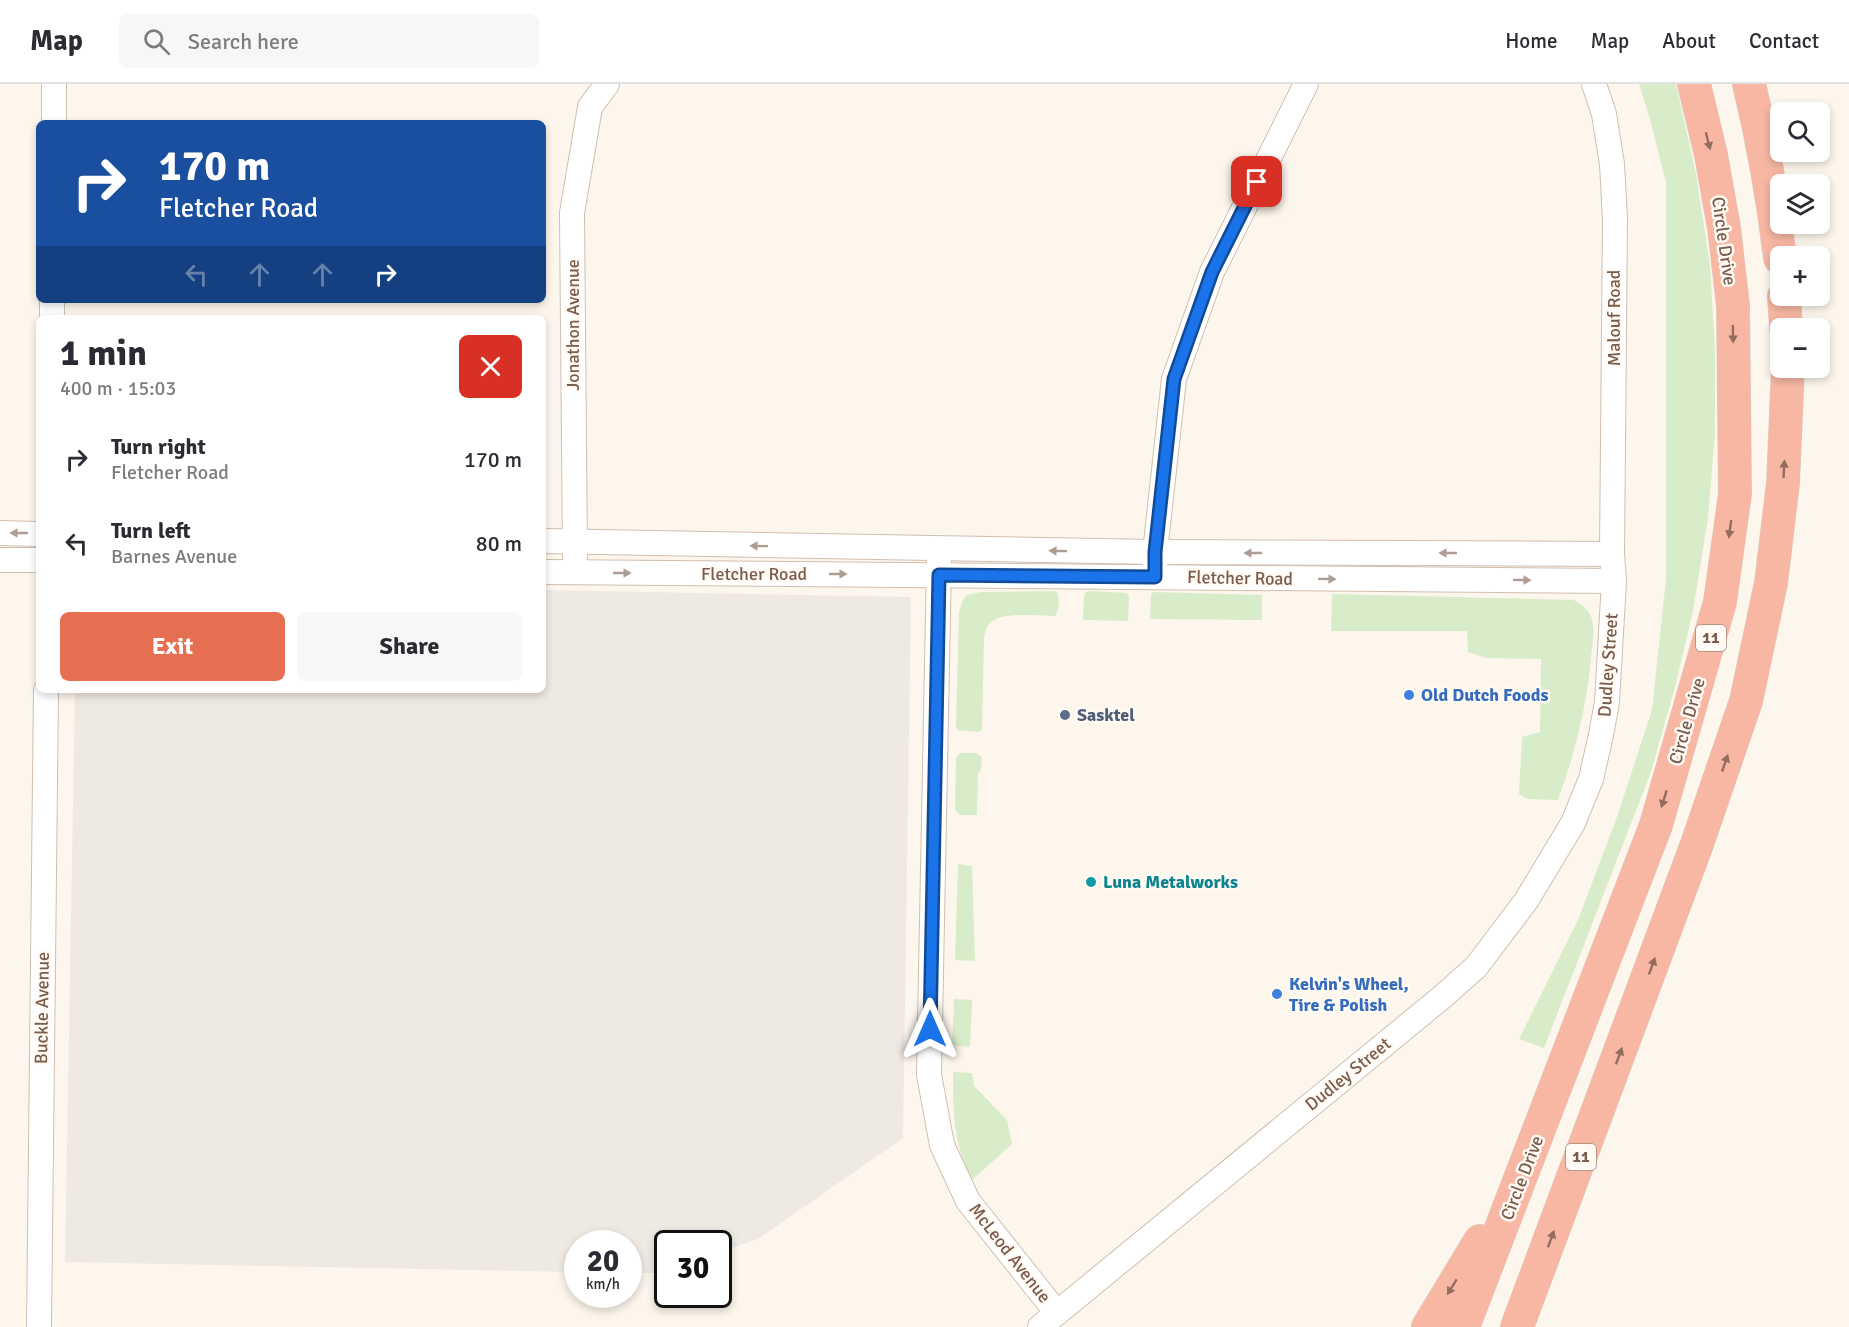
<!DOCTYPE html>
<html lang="en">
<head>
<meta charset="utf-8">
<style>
	body { margin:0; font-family:Signika,sans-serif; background:#f7f7f7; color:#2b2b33; height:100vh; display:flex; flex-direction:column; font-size:22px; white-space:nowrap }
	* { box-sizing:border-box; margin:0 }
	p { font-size:20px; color:#7c7c81 }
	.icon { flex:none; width:33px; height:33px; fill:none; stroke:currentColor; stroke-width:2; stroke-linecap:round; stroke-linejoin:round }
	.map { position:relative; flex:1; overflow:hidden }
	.panel { position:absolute; left:36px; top:231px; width:510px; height:378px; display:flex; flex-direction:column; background:#fff; border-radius:9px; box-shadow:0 3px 9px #0003 }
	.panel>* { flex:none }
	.hud { position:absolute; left:36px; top:36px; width:510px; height:183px; border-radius:9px; box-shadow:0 3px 9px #0003; background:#1a4fa0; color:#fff; overflow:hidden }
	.fabs { position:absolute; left:1770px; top:18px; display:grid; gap:12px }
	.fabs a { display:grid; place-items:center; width:60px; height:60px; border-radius:9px; background:#fff; box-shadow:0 3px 9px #0003; font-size:30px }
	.speed { position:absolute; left:564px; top:1146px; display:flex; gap:12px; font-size:30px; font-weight:700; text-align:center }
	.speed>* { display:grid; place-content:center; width:78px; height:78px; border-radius:50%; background:#fff; box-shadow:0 3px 9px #0003; line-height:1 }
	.speed small { font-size:15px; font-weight:400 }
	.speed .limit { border:3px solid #111; border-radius:9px; background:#fff; color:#111 }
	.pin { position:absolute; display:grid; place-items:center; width:51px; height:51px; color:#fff; margin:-26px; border-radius:12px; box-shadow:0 3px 9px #0006 }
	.me { position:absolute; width:66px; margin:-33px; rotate:0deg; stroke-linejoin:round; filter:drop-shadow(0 0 4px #0008) }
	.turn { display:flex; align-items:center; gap:21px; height:126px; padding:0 24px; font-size:27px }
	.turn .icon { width:78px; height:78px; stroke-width:2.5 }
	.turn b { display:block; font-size:42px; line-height:51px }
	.lanes { display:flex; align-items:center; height:57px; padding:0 24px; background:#0003; justify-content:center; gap:30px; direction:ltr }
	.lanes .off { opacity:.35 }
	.round { display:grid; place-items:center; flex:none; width:63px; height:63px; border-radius:9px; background:#f7f7f7 }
	.overview { display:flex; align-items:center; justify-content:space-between; height:102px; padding:0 24px }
	h1 { font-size:36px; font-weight:700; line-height:45px }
	.button { display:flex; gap:12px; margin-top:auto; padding:12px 24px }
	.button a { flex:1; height:69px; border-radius:9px; background:#e76f51; color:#fff; font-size:24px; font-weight:700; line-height:69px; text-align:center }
	.button a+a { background:#f7f7f7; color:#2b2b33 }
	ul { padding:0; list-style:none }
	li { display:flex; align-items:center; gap:18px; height:84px; padding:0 24px }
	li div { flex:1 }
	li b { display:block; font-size:22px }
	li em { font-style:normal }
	header { display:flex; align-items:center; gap:36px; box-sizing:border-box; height:84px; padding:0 30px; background:#fff; border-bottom:2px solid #e1e1e2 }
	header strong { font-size:28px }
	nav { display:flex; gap:33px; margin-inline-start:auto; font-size:21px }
	.search { width:420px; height:54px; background:#f7f7f7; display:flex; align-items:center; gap:15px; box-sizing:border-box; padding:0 21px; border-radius:9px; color:#7c7c81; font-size:22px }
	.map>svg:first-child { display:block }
</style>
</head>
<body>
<header>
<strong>Map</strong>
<div class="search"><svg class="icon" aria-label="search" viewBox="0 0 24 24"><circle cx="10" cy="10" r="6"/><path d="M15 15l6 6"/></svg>Search here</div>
<nav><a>Home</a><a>Map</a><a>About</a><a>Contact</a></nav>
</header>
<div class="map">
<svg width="1849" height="1243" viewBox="0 0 1849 1243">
	<rect width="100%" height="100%" fill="#fdf6ec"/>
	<!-- industrial -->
	<polygon fill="#efe9e4" points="543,506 911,513 903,1054 758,1155 719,1168 718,1160 668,1160 667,1186 657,1189 629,1189 628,1160 578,1160 577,1188 65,1178 75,606 543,606"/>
	<!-- green -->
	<g fill="#d8ecc9">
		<polygon points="1639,0 1676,0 1696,90 1710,181 1715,266 1715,350 1708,434 1693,527 1674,607 1651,688 1544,964 1519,955 1578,836 1617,733 1652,626 1666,495 1666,98 1650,35"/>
		<path d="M1053,507L1057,508C1060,514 1059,527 1055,532C1039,532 1002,527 990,539C986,543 986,548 984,552L982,646L977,648L958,646L956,643L959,528L962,518L967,511L981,508Z"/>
		<polygon points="1091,507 1127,509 1129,512 1128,537 1083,536 1084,512 1086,508"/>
		<polygon points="1154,508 1262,511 1262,536 1150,535 1151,510"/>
		<path d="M1332,510L1574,516C1582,521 1590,526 1592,536C1595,547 1592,561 1591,573C1587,622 1575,669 1558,716L1528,715L1519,710L1522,653L1540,648L1541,575L1486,574L1468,568L1467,547H1331Z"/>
		<polygon points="960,669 977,669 982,674 981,687 978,688 977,731 960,731 955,726 956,674"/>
		<polygon points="958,780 972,782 975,877 955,876"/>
		<polygon points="954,915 972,916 970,963 952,961"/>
		<path d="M953,988L972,989L974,1002L1007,1036L1012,1060L972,1096C953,1058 953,1029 953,988Z"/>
	</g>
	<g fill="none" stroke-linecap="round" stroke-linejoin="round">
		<!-- minor casing -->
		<g stroke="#d1beb0" stroke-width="26">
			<g id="minor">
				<polyline points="54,39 54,0"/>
				<polyline points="52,234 52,216"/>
				<polyline points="0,449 39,450"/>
				<polyline points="543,457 1155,468 1612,470"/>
				<polyline points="575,473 572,129 590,23 607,0"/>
				<polyline points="0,476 39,476"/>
				<polyline points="939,477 929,991 942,1061 968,1117 1057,1229"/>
				<polyline points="1155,484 1155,468 1174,295 1212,188 1306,0"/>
				<polyline points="543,488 1614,497"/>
				<polyline points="39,1243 46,606"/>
				<polyline points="1040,1243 1441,914 1476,883 1526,817 1573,739 1591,695 1601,651 1607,618 1614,497 1612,470 1615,136 1612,80 1604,30 1594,0"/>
			</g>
		</g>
		<!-- highway casing -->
		<g stroke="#dad1cd" stroke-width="34">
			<g id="highway">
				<path d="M1749,0C1763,58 1773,115 1780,174"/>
				<polyline points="1784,212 1786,244"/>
				<polyline points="1428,1243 1480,1157"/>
				<polyline points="1463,1243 1656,741 1720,518 1735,410 1733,221 1724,144 1711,71 1694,0"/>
				<polyline points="1517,1243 1697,760 1746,617 1771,499 1783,399 1788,284"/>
			</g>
		</g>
		<!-- minor -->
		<use href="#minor" stroke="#fff" stroke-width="24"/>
		<!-- highway -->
		<use href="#highway" stroke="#f7b7a3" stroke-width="33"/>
	</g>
	<!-- one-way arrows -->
	<defs><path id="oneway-solid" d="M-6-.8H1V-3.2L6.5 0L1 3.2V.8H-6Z" transform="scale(1.5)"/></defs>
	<g fill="#936e5e">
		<use href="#oneway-solid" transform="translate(1708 57) rotate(76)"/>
		<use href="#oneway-solid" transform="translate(1733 250) rotate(89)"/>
		<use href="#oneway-solid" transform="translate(1784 385) rotate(-87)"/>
		<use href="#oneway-solid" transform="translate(1730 445) rotate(98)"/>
		<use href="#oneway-solid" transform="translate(1725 679) rotate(-71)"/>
		<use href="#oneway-solid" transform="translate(1664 715) rotate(107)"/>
		<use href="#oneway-solid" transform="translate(1652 882) rotate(-70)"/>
		<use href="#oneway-solid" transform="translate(1619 972) rotate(-70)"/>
		<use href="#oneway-solid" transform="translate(1551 1155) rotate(-70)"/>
		<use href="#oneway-solid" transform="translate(1452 1203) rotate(121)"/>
	</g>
	<g fill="#af9d94">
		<use href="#oneway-solid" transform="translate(19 449) rotate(-180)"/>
		<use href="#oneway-solid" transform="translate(759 462) rotate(-179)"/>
		<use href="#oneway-solid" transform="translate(1058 467) rotate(-179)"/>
		<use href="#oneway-solid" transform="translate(1253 469) rotate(-180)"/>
		<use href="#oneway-solid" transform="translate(1448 469) rotate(-180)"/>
		<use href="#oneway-solid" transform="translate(622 489)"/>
		<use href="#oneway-solid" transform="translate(838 490)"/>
		<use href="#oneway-solid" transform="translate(1327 495) rotate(1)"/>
		<use href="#oneway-solid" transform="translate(1522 496) rotate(1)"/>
	</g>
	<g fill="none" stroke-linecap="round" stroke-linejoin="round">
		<!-- route casing -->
		<g stroke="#114b97" stroke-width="15">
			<polyline id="route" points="930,945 939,491 1155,493 1155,468 1174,295 1212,188 1257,98"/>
		</g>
		<!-- route -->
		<use href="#route" stroke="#1a73e8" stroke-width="10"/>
	</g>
	<!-- markers -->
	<g fill="#3f7fe0" stroke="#fffaf3" stroke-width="2">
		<circle cx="1409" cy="611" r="6"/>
		<circle cx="1277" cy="910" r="6"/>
	</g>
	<circle fill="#5c6f8a" stroke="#fffaf3" stroke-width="2" cx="1065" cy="631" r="6"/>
	<circle fill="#0f9aa8" stroke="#fffaf3" stroke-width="2" cx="1091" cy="798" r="6"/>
	<g text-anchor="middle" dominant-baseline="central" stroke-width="5" stroke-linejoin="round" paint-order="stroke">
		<!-- shield labels -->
		<g fill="#fffaf3" stroke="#a28b7f" stroke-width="1.5">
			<rect x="1696" y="541" width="30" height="26" rx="4.5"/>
			<rect x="1566" y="1060" width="30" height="26" rx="4.5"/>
		</g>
		<g font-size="16" font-weight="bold" fill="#7a5c4d">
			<text x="1711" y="554">11</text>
			<text x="1581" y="1073">11</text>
		</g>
		<!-- street labels -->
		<g font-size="18" fill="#7a5c4d" stroke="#fffaf3">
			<text transform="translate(1724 157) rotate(82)">Circle Drive</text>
			<text transform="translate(1614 234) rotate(-90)">Malouf Road</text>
			<text transform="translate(573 241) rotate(-90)">Jonathon Avenue</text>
			<text x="754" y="490">Fletcher Road</text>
			<text transform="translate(1240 494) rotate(1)">Fletcher Road</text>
			<text transform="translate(1608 581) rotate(-86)">Dudley Street</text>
			<text transform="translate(1687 637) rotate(-74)">Circle Drive</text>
			<text transform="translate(42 924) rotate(-89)">Buckle Avenue</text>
			<text transform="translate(1348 990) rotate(-39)">Dudley Street</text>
			<text transform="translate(1522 1094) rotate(-69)">Circle Drive</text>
			<text transform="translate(1010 1169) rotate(52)">McLeod Avenue</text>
		</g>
		<!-- shop labels -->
		<g font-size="18" font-weight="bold" fill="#366cbe" stroke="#fffaf3" text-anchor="start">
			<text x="1421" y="611">Old Dutch Foods</text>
			<text x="1289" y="900">Kelvin's Wheel,<tspan x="1289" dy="21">Tire &amp; Polish</tspan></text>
		</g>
		<!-- service labels -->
		<g font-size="18" font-weight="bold" fill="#4e5e75" stroke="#fffaf3" text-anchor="start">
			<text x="1077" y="631">Sasktel</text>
		</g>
		<!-- culture labels -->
		<g font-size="18" font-weight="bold" fill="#0d838f" stroke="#fffaf3" text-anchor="start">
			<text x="1103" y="798">Luna Metalworks</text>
		</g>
	</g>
</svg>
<div class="fabs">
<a><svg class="icon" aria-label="search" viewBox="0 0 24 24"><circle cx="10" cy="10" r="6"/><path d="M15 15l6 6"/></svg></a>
<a><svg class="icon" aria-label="layers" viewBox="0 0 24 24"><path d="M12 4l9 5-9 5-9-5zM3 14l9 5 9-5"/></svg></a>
<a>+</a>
<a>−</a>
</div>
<div class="speed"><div>20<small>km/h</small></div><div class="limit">30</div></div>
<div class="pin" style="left:1257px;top:98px;background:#d93025"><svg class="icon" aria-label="arrive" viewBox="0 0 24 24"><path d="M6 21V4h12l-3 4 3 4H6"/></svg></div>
<svg class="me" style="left:930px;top:945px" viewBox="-20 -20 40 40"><path d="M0-17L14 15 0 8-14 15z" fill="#1a73e8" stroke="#fff" stroke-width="4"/></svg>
<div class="hud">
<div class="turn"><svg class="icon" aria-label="right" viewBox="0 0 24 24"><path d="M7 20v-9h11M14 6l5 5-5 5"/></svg><div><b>170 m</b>Fletcher Road</div></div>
<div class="lanes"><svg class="icon off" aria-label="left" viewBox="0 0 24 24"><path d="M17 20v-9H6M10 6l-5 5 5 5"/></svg><svg class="icon off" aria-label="ahead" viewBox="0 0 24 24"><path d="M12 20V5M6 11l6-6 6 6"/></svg><svg class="icon off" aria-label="ahead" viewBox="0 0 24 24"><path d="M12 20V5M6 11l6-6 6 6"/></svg><svg class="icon" aria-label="right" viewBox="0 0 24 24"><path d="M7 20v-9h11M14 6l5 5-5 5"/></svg></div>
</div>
<section class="panel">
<div class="overview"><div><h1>1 min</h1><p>400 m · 15:03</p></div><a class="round" style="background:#d93025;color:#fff"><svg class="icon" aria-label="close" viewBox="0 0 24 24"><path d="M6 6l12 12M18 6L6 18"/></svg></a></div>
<ul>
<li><svg class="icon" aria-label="right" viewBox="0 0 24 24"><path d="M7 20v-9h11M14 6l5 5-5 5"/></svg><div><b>Turn right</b><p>Fletcher Road</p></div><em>170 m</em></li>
<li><svg class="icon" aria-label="left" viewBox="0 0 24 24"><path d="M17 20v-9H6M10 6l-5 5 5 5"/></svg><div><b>Turn left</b><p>Barnes Avenue</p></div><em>80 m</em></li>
</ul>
<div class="button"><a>Exit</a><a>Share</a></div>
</section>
</div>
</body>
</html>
